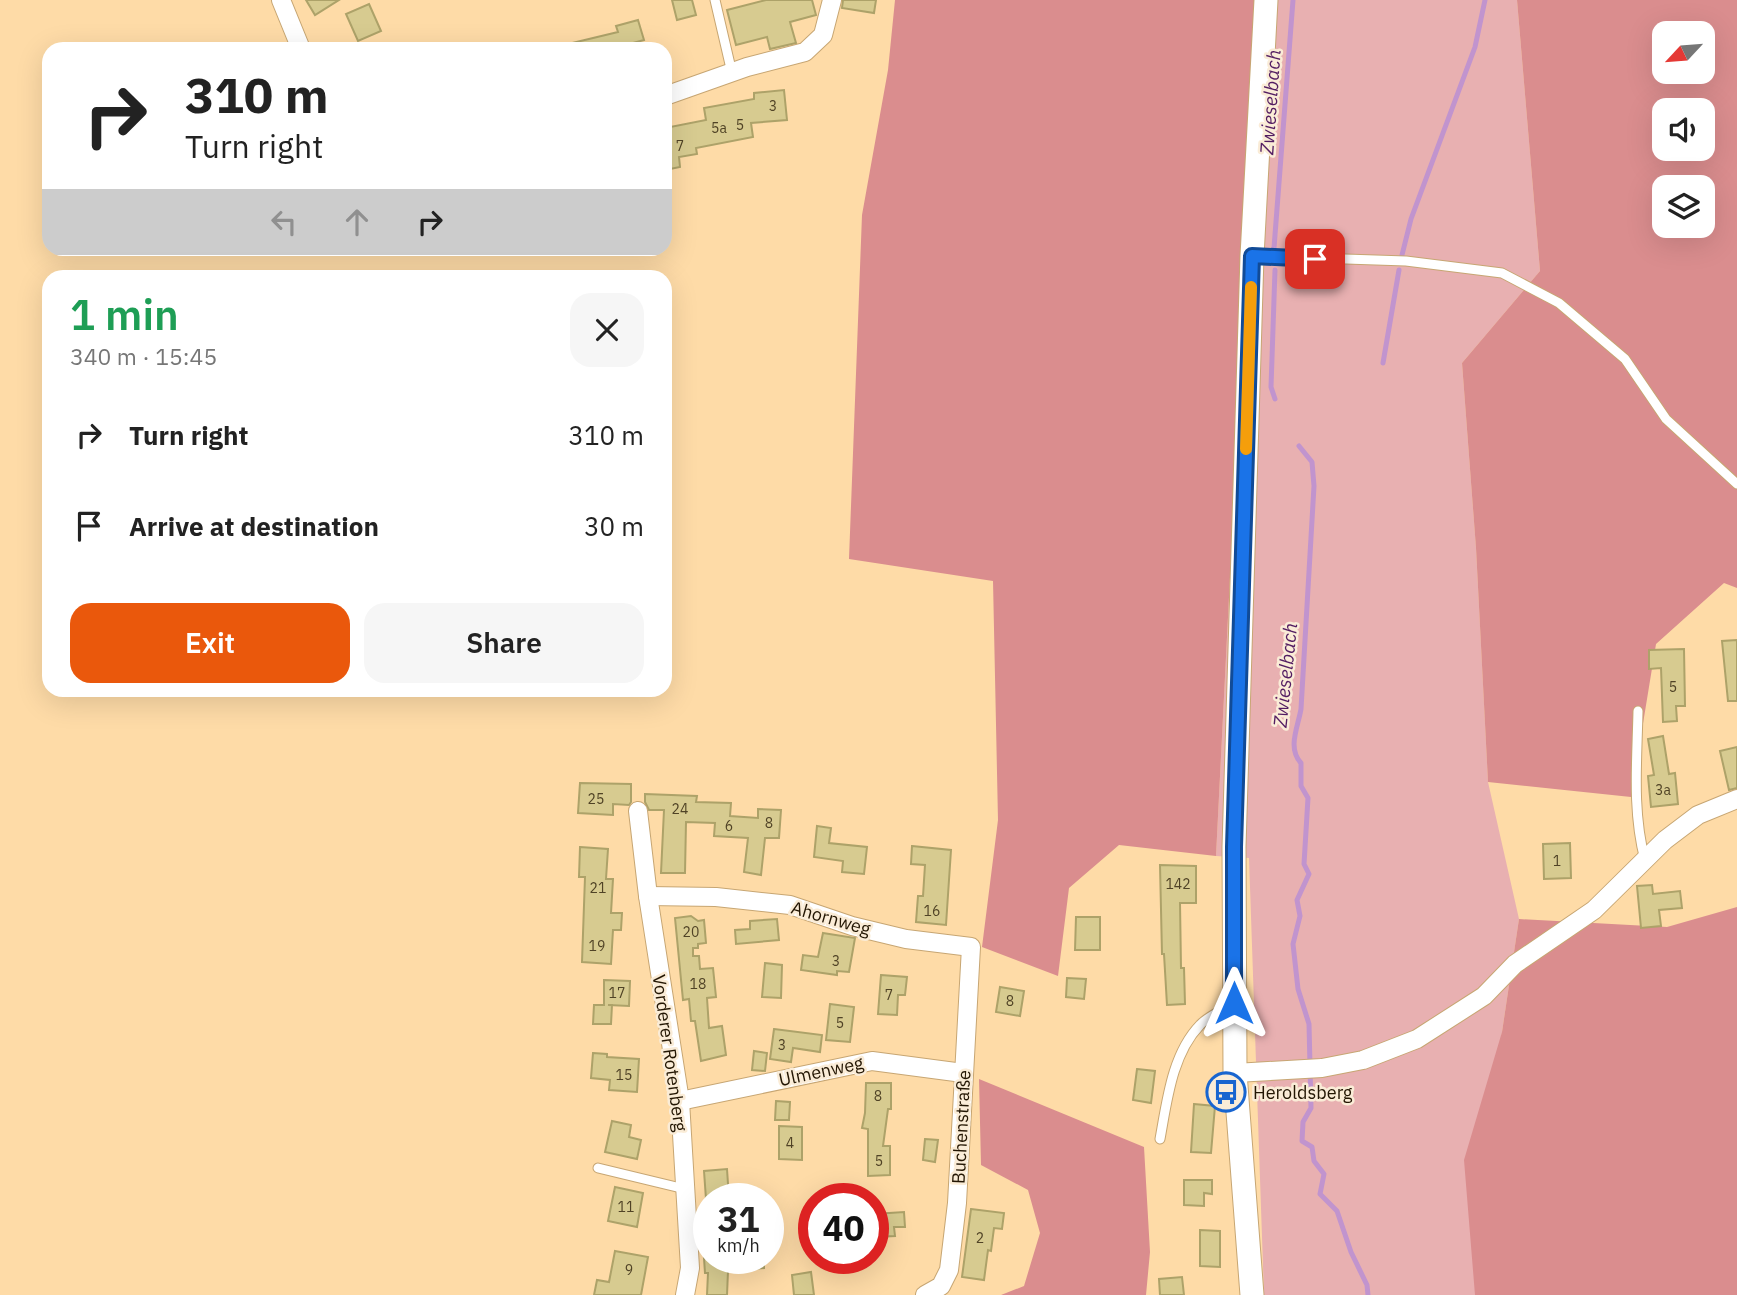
<!DOCTYPE html>
<html lang="en">
<head>
<meta charset="utf-8">
<style>
	body { margin:0; font-family:"IBM Plex Sans",sans-serif; background:#f6f6f6; color:#222; height:100vh; display:flex; flex-direction:column; font-size:26px; white-space:nowrap }
	* { box-sizing:border-box; margin:0 }
	p { font-size:23px; color:#767676 }
	.icon { flex:none; width:38px; height:38px; fill:none; stroke:currentColor; stroke-width:2; stroke-linecap:round; stroke-linejoin:round }
	.map { position:relative; flex:1; overflow:hidden }
	.sheet { position:absolute; left:42px; top:270px; width:630px; height:427px; display:flex; flex-direction:column; background:#fff; border-radius:21px; box-shadow:0 7px 28px #0002 }
	.sheet>* { flex:none }
	.top-card { position:absolute; left:42px; top:42px; width:630px; height:214px; border-radius:21px; box-shadow:0 7px 28px #0002; background:#fff; color:#222; overflow:hidden }
	.needle { width:46px; rotate:244deg }
	.controls { position:absolute; left:1652px; top:21px; display:grid; gap:14px }
	.controls a { display:grid; place-items:center; width:63px; height:63px; border-radius:14px; background:#fff; box-shadow:0 7px 28px #0002; font-size:35px }
	.speed { position:absolute; left:693px; top:1183px; display:flex; gap:14px; font-size:35px; font-weight:700; text-align:center }
	.speed>* { display:grid; place-content:center; width:91px; height:91px; border-radius:50%; background:#fff; box-shadow:0 7px 28px #0002; line-height:1 }
	.speed small { font-size:18px; font-weight:400 }
	.speed .limit { border:10px solid #d22; background:#fff; color:#111 }
	.pin { position:absolute; display:grid; place-items:center; width:60px; height:60px; color:#fff; margin:-30px; border-radius:14px; box-shadow:0 4px 10px #0006 }
	.me { position:absolute; width:77px; margin:-38px; rotate:0deg; stroke-linejoin:round; filter:drop-shadow(0 0 5px #0008) }
	.turn { display:flex; align-items:center; gap:24px; height:147px; padding:0 28px; font-size:32px }
	.turn .icon { width:91px; height:91px; stroke-width:2.5 }
	.turn b { display:block; font-size:49px; line-height:60px }
	.lanes { display:flex; align-items:center; height:66px; padding:0 28px; background:#0003; justify-content:center; gap:35px; direction:ltr }
	.lanes .off { opacity:.35 }
	.round { display:grid; place-items:center; flex:none; width:74px; height:74px; border-radius:21px; background:#f6f6f6 }
	.summary { display:flex; align-items:center; justify-content:space-between; height:119px; padding:0 28px }
	h1 { font-size:42px; font-weight:600; line-height:52px; color:#1e9e55 }
	.primary-button { display:flex; gap:14px; margin-top:auto; padding:14px 28px }
	.primary-button a { flex:1; height:80px; border-radius:21px; background:#ea580c; color:#fff; font-size:28px; font-weight:600; line-height:80px; text-align:center }
	.primary-button a+a { background:#f6f6f6; color:#222 }
	ul { padding:0; list-style:none }
	li { display:flex; align-items:center; gap:21px; height:91px; padding:0 28px }
	li div { flex:1 }
	li b { display:block; font-size:26px }
	li em { font-style:normal }
	.map>svg:first-child { display:block }
</style>
</head>
<body>
<div class="map">
<svg width="1737" height="1295" viewBox="0 0 1737 1295">
	<rect width="100%" height="100%" fill="#fedba7"/>
	<!-- green -->
	<polygon fill="#e8b0b1" points="1259,0 1517,0 1540,271 1462,363 1476,548 1488,782 1519,919 1502,1032 1475,1295 1264,1295 1249,858 1216,856"/>
	<!-- forest -->
	<g fill="#da8d8e" fill-rule="evenodd">
		<polygon points="895,0 1259,0 1216,856 1119,845 1069,888 1058,976 982,947 998,820 993,581 849,559 862,215 888,70"/>
		<path d="M1517,0H1737V588L1724,583L1656,644L1631,797L1488,782L1476,548L1462,363L1540,271ZM1664,33H1703V72H1664ZM1664,110H1703V149H1664ZM1664,187H1703V226H1664Z"/>
		<polygon points="1737,907 1737,1295 1475,1295 1464,1160 1502,1032 1519,919 1667,927"/>
		<polygon points="979,1079 1144,1147 1150,1252 1146,1295 1001,1295 1024,1286 1040,1233 1028,1190 981,1165"/>
	</g>
	<g fill="none" stroke-linecap="round" stroke-linejoin="round">
		<!-- stream -->
		<g stroke="#c194ce" stroke-width="5">
			<polyline points="1274,248 1293,0"/>
			<polyline points="1402,255 1411,219 1475,47 1485,0"/>
			<polyline points="1383,363 1399,270"/>
			<polyline points="1275,399 1271,387 1275,270"/>
			<path d="M1299,446L1312,462L1314,486L1301,709C1298,727 1287,748 1301,763V786L1308,798L1304,864L1309,874L1297,900L1300,916L1293,944L1298,989L1309,1024L1311,1108L1303,1122L1302,1141L1312,1147L1314,1161L1324,1174L1320,1194L1337,1211L1351,1252L1367,1285L1368,1295"/>
		</g>
	</g>
	<!-- building -->
	<g fill="#d7cb90" stroke="#ada269" stroke-width="2">
		<polygon points="306,0 339,0 315,15"/>
		<polygon points="672,0 692,0 696,15 677,20"/>
		<polygon points="766,0 812,0 816,15 790,22 796,43 770,49 767,37 736,45 727,10"/>
		<polygon points="843,0 876,0 874,13 842,8"/>
		<polygon points="369,4 381,31 358,41 346,14"/>
		<polygon points="638,20 644,40 611,49 569,49 568,44 618,32 616,26"/>
		<polygon points="784,90 787,120 751,123 753,137 696,148 697,154 679,157 680,167 665,170 665,128 706,120 704,108 754,99 754,93"/>
		<polygon points="1737,640 1737,701 1728,701 1722,641"/>
		<polygon points="1684,649 1685,706 1676,706 1677,721 1663,722 1661,668 1649,669 1649,650"/>
		<polygon points="1663,736 1669,774 1675,773 1678,804 1651,807 1648,776 1654,775 1648,739"/>
		<polygon points="1737,747 1737,788 1729,790 1720,751"/>
		<polygon points="580,783 631,784 631,802 629,805 613,804 613,815 578,813"/>
		<polygon points="645,794 697,796 696,802 731,803 730,816 758,818 758,809 781,810 779,838 765,838 761,875 744,872 748,838 714,836 715,823 686,822 685,873 661,873 664,810 649,810 645,802"/>
		<polygon points="817,826 831,828 829,843 867,847 864,874 842,872 843,861 814,857"/>
		<polygon points="1570,843 1571,878 1544,879 1543,844"/>
		<polygon points="912,846 951,850 946,925 916,922 918,896 923,896 925,865 911,864"/>
		<polygon points="580,847 608,849 606,879 613,879 611,913 622,913 621,930 613,930 611,964 582,962 585,877 579,877"/>
		<polygon points="1160,865 1196,866 1196,903 1180,903 1181,968 1184,968 1185,1004 1167,1005 1164,954 1162,954"/>
		<polygon points="1652,885 1653,894 1680,891 1682,908 1659,910 1661,926 1641,928 1637,886"/>
		<polygon points="691,916 698,921 704,920 706,943 698,944 698,948 693,948 693,956 699,956 700,969 713,968 716,997 707,998 709,1028 722,1026 726,1055 701,1061 695,1021 691,1021 689,999 683,1000 675,918"/>
		<polygon points="1076,917 1100,917 1100,950 1075,950"/>
		<polygon points="777,919 779,940 736,944 735,930 750,929 750,921"/>
		<polygon points="823,933 855,938 849,972 837,971 837,975 801,970 803,955 818,957"/>
		<polygon points="765,963 782,965 781,998 762,997"/>
		<polygon points="881,975 907,977 905,995 898,995 897,1015 878,1014"/>
		<polygon points="1067,978 1086,979 1084,999 1066,997"/>
		<polygon points="604,980 630,981 629,1006 608,1005 612,1005 611,1024 593,1024 594,1005 604,1005"/>
		<polygon points="1000,987 1024,991 1020,1016 996,1012"/>
		<polygon points="830,1004 854,1007 850,1042 826,1040"/>
		<polygon points="774,1029 822,1035 820,1052 793,1048 791,1062 770,1059"/>
		<polygon points="754,1051 767,1053 765,1071 752,1070"/>
		<polygon points="593,1053 607,1054 607,1057 639,1059 637,1092 609,1090 610,1080 591,1078"/>
		<polygon points="1137,1069 1155,1071 1151,1103 1133,1100"/>
		<polygon points="866,1083 891,1083 891,1109 888,1109 883,1146 890,1146 890,1175 868,1176 868,1129 862,1128 865,1113"/>
		<polygon points="776,1101 790,1102 789,1120 775,1120"/>
		<polygon points="1194,1104 1215,1106 1211,1153 1191,1152"/>
		<polygon points="612,1121 631,1125 629,1137 641,1140 637,1159 605,1152"/>
		<polygon points="779,1126 802,1127 802,1160 779,1159"/>
		<polygon points="925,1139 938,1140 935,1162 923,1160"/>
		<polygon points="727,1169 729,1199 706,1199 704,1171"/>
		<polygon points="1184,1180 1212,1180 1212,1194 1204,1193 1204,1206 1184,1205"/>
		<polygon points="615,1187 643,1193 637,1227 608,1221"/>
		<polygon points="971,1209 1004,1213 1002,1229 994,1228 991,1251 988,1250 984,1280 962,1277"/>
		<polygon points="904,1212 905,1227 894,1227 895,1236 875,1237 874,1214"/>
		<polygon points="1200,1230 1220,1231 1220,1267 1200,1266"/>
		<polygon points="615,1251 648,1257 641,1295 594,1295 597,1280 609,1282"/>
		<polygon points="704,1258 764,1258 764,1268 728,1271 727,1295 707,1295 708,1273 705,1273"/>
		<polygon points="811,1272 814,1295 794,1295 792,1275"/>
		<polygon points="1182,1277 1184,1295 1160,1295 1159,1279"/>
	</g>
	<g fill="none" stroke-linecap="round" stroke-linejoin="round">
		<!-- service casing -->
		<g stroke="#c7a673" stroke-width="11">
			<g id="service">
				<polyline points="715,0 732,73"/>
				<polyline points="1254,256 1406,261 1502,273 1559,303 1625,359 1666,419 1737,484"/>
				<path d="M1638,711C1637,761 1632,811 1645,860"/>
				<path d="M1160,1139C1167,1101 1172,1054 1200,1025C1208,1016 1223,1010 1233,1004"/>
				<polyline points="598,1168 685,1189"/>
			</g>
		</g>
		<!-- minor casing -->
		<g stroke="#c7a673" stroke-width="20">
			<g id="minor">
				<polyline points="281,0 301,49"/>
				<polyline points="665,96 747,67 805,52 823,35 832,0"/>
				<polyline points="638,811 648,896 680,1101 690,1268 685,1295"/>
				<polyline points="648,896 716,897 790,905 852,926 906,939 971,947 957,1203 949,1270 941,1286 925,1295"/>
				<polyline points="1235,1073 1322,1068 1363,1060 1417,1039 1484,996 1515,964 1594,910 1665,840 1698,815 1737,799"/>
				<polyline points="680,1101 872,1061 963,1073"/>
			</g>
		</g>
		<!-- tertiary casing -->
		<g stroke="#c7a673" stroke-width="25">
			<polyline id="tertiary" points="1252,1295 1235,1073 1234,847 1252,256 1266,0"/>
		</g>
		<!-- service -->
		<use href="#service" stroke="#fff" stroke-width="9"/>
		<!-- minor -->
		<use href="#minor" stroke="#fff" stroke-width="18"/>
		<!-- tertiary -->
		<use href="#tertiary" stroke="#fff" stroke-width="23"/>
	</g>
	<g fill="none" stroke-linecap="round" stroke-linejoin="round">
		<!-- route casing -->
		<g stroke="#114b97" stroke-width="18">
			<polyline id="route" points="1234,1003 1234,847 1252,256 1315,259"/>
		</g>
		<!-- route -->
		<use href="#route" stroke="#1a73e8" stroke-width="12"/>
		<!-- slow -->
		<polyline stroke="#f59e0b" stroke-width="12" points="1246,449 1251,287"/>
	</g>
	<!-- icons -->
	<defs>
		<g id="bus-ring" transform="scale(2.0125)"><circle r="9.5" fill="#faecd7" stroke="#1865d0" stroke-width="1.5"/><path d="M-5-6H5V4H4V6H2V4H-2V6H-4V4H-5ZM-3.5-4V0h7V-4ZM-3.5 1.2v1.5H-2V1.2ZM2 1.2v1.5H3.5V1.2Z" fill="#1865d0"/></g>
	</defs>
	<g fill-rule="evenodd">
		<use href="#bus-ring" x="1226" y="1092"/>
	</g>
	<g text-anchor="middle" dominant-baseline="central" stroke-width="5" stroke-linejoin="round" paint-order="stroke">
		<!-- number labels -->
		<g font-size="14" fill="#504326">
			<text x="773" y="106">3</text>
			<text x="740" y="125">5</text>
			<text x="719" y="128">5a</text>
			<text x="680" y="146">7</text>
			<text x="1673" y="687">5</text>
			<text x="1663" y="790">3a</text>
			<text x="596" y="799">25</text>
			<text x="680" y="809">24</text>
			<text x="769" y="823">8</text>
			<text x="729" y="826">6</text>
			<text x="1557" y="861">1</text>
			<text x="1178" y="884">142</text>
			<text x="598" y="888">21</text>
			<text x="932" y="911">16</text>
			<text x="691" y="932">20</text>
			<text x="597" y="946">19</text>
			<text x="836" y="961">3</text>
			<text x="698" y="984">18</text>
			<text x="617" y="993">17</text>
			<text x="889" y="995">7</text>
			<text x="1010" y="1001">8</text>
			<text x="840" y="1023">5</text>
			<text x="782" y="1045">3</text>
			<text x="624" y="1075">15</text>
			<text x="878" y="1096">8</text>
			<text x="790" y="1143">4</text>
			<text x="879" y="1161">5</text>
			<text x="626" y="1207">11</text>
			<text x="980" y="1238">2</text>
			<text x="629" y="1270">9</text>
		</g>
		<!-- street labels -->
		<g font-size="18" fill="#231603" stroke="#faecd7">
			<text transform="translate(831 918) rotate(16)">Ahornweg</text>
			<text transform="translate(670 1053) rotate(82)">Vorderer Rotenberg</text>
			<text transform="translate(821 1071) rotate(-12)">Ulmenweg</text>
			<text transform="translate(961 1127) rotate(-87)">Buchenstraße</text>
		</g>
		<!-- poi labels -->
		<g font-size="18" fill="#231603" stroke="#faecd7" text-anchor="start">
			<text x="1253" y="1092">Heroldsberg</text>
		</g>
		<!-- water labels -->
		<g font-size="19" font-style="italic" fill="#531d62" stroke="#faecd7">
			<text transform="translate(1270 102) rotate(-86)">Zwieselbach</text>
			<text transform="translate(1285 675) rotate(-84)">Zwieselbach</text>
		</g>
	</g>
</svg>
<div class="controls">
<a><svg class="needle" viewBox="-14 -14 28 28"><path d="M0-13l5 13h-10z" fill="#e53935"/><path d="M0 13l5-13h-10z" fill="#767676"/></svg></a>
<a><svg class="icon" aria-label="sound" viewBox="0 0 24 24"><path d="M4 9h4l5-4v14l-5-4H4zM17 9q2 3 0 6"/></svg></a>
<a><svg class="icon" aria-label="layers" viewBox="0 0 24 24"><path d="M12 4l9 5-9 5-9-5zM3 14l9 5 9-5"/></svg></a>
</div>
<div class="speed"><div>31<small>km/h</small></div><div class="limit">40</div></div>
<div class="pin" style="left:1315px;top:259px;background:#d93025"><svg class="icon" aria-label="arrive" viewBox="0 0 24 24"><path d="M6 21V4h12l-3 4 3 4H6"/></svg></div>
<svg class="me" style="left:1234px;top:1003px" viewBox="-20 -20 40 40"><path d="M0-17L14 15 0 8-14 15z" fill="#1a73e8" stroke="#fff" stroke-width="4"/></svg>
<div class="top-card">
<div class="turn"><svg class="icon" aria-label="right" viewBox="0 0 24 24"><path d="M7 20v-9h11M14 6l5 5-5 5"/></svg><div><b>310 m</b>Turn right</div></div>
<div class="lanes"><svg class="icon off" aria-label="left" viewBox="0 0 24 24"><path d="M17 20v-9H6M10 6l-5 5 5 5"/></svg><svg class="icon off" aria-label="ahead" viewBox="0 0 24 24"><path d="M12 20V5M6 11l6-6 6 6"/></svg><svg class="icon" aria-label="right" viewBox="0 0 24 24"><path d="M7 20v-9h11M14 6l5 5-5 5"/></svg></div>
</div>
<section class="sheet">
<div class="summary"><div><h1>1 min</h1><p>340 m · 15:45</p></div><a class="round"><svg class="icon" aria-label="close" viewBox="0 0 24 24"><path d="M6 6l12 12M18 6L6 18"/></svg></a></div>
<ul>
<li><svg class="icon" aria-label="right" viewBox="0 0 24 24"><path d="M7 20v-9h11M14 6l5 5-5 5"/></svg><div><b>Turn right</b></div><em>310 m</em></li>
<li><svg class="icon" aria-label="arrive" viewBox="0 0 24 24"><path d="M6 21V4h12l-3 4 3 4H6"/></svg><div><b>Arrive at destination</b></div><em>30 m</em></li>
</ul>
<div class="primary-button"><a>Exit</a><a>Share</a></div>
</section>
</div>
</body>
</html>
